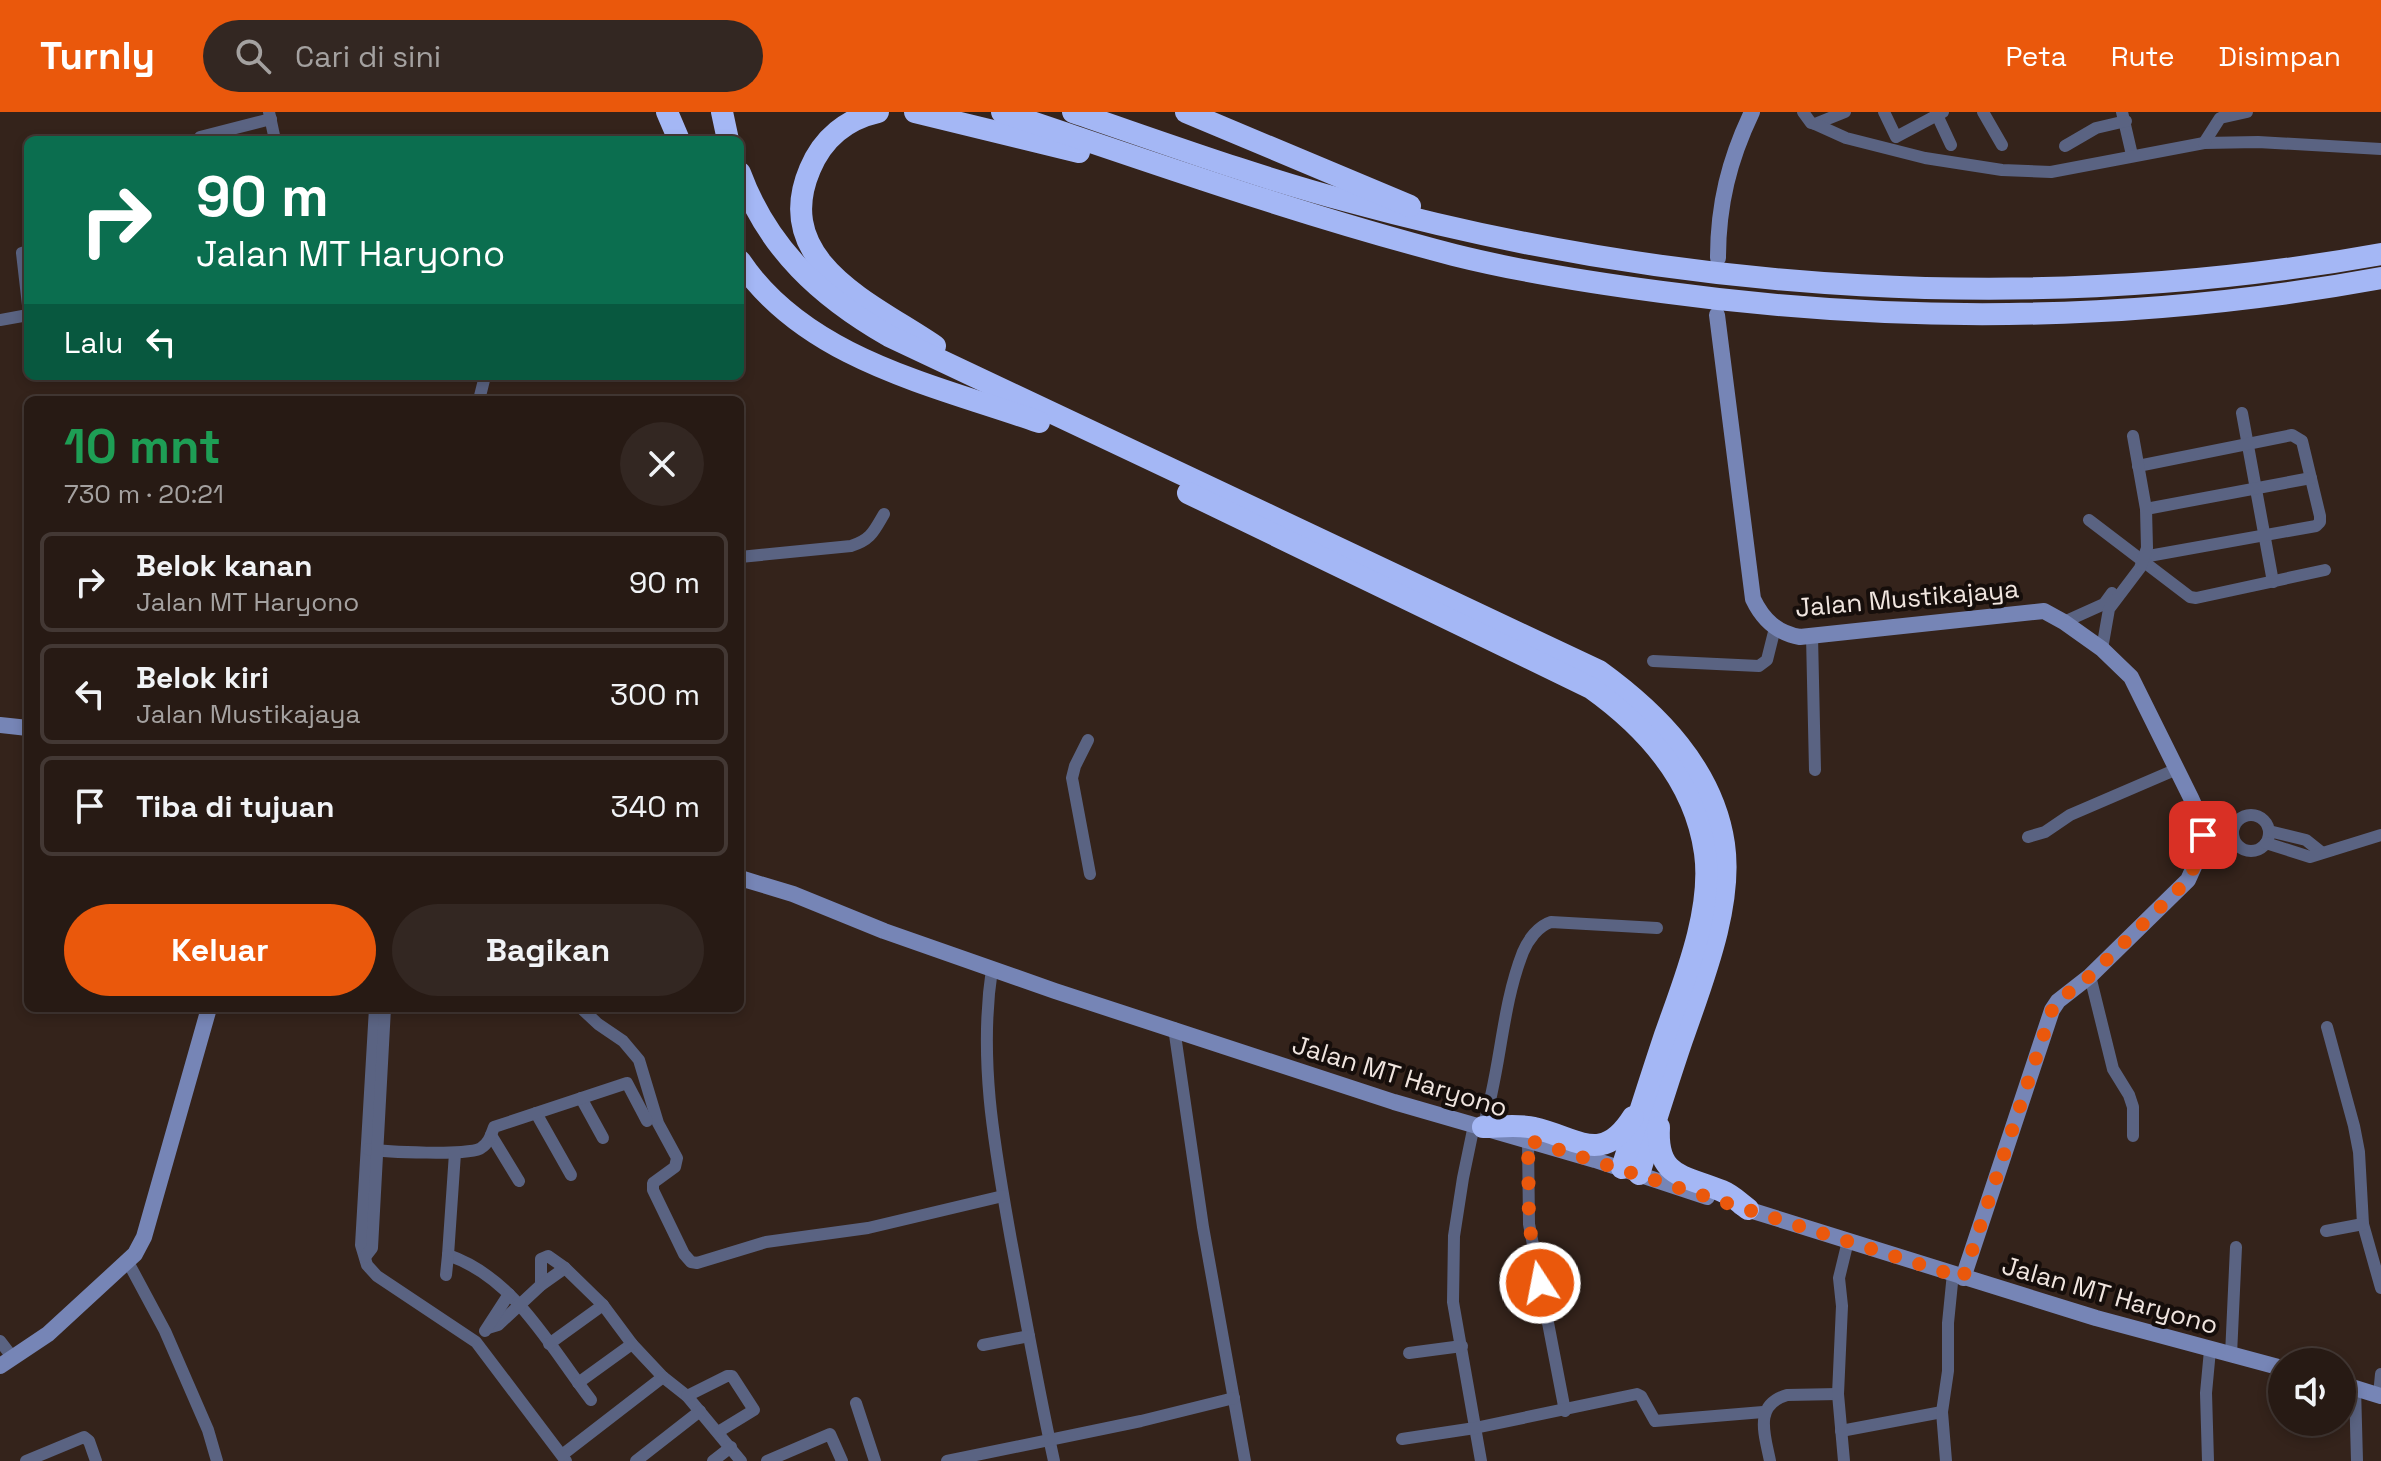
<!DOCTYPE html>
<html lang="id">
<head>
<meta charset="utf-8">
<style>
	body { margin:0; font-family:"Space Grotesk",sans-serif; background:#332722; color:#f1f3f6; height:100vh; display:flex; flex-direction:column; font-size:30px; white-space:nowrap }
	* { box-sizing:border-box; margin:0 }
	p { font-size:26px; color:#a4a1a0 }
	.icon { flex:none; width:44px; height:44px; fill:none; stroke:currentColor; stroke-width:2; stroke-linecap:round; stroke-linejoin:round }
	.map { position:relative; flex:1; overflow:hidden }
	.drawer { position:absolute; left:24px; top:284px; width:720px; height:616px; display:flex; flex-direction:column; background:#271a14; border-radius:12px; box-shadow:0 4px 12px #0003,0 0 0 2px #433834 }
	.drawer>* { flex:none }
	.banner { position:absolute; left:24px; top:24px; width:720px; height:244px; border-radius:12px; box-shadow:0 4px 12px #0003,0 0 0 2px #433834; background:#0b6e4f; color:#fff; overflow:hidden }
	.buttons { position:absolute; left:2268px; top:1236px; display:grid; gap:16px }
	.buttons a { display:grid; place-items:center; width:88px; height:88px; border-radius:50%; background:#271a14; box-shadow:0 4px 12px #0003,0 0 0 2px #433834; font-size:40px }
	.pin { position:absolute; display:grid; place-items:center; width:68px; height:68px; color:#fff; margin:-34px; border-radius:16px; box-shadow:0 4px 12px #0006 }
	.me { position:absolute; width:88px; margin:-44px; rotate:349deg; stroke-linejoin:round; filter:drop-shadow(0 0 6px #0008) }
	.turn { display:flex; align-items:center; gap:28px; height:168px; padding:0 40px; font-size:36px }
	.turn .icon { width:104px; height:104px; stroke-width:2.5 }
	.turn b { display:block; font-size:56px; line-height:68px }
	.then { display:flex; align-items:center; height:76px; padding:0 40px; background:#0003; gap:16px; font-size:30px }
	.round { display:grid; place-items:center; flex:none; width:84px; height:84px; border-radius:42px; background:#332722 }
	.overview { display:flex; align-items:center; justify-content:space-between; height:136px; padding:0 40px }
	h1 { font-size:48px; font-weight:800; line-height:60px; color:#1e9e55 }
	.button { display:flex; gap:16px; margin-top:auto; padding:16px 40px }
	.button a { flex:1; height:92px; border-radius:48px; background:#ea580c; color:#fff; font-size:32px; font-weight:800; line-height:92px; text-align:center }
	.button a+a { background:#332722; color:#f1f3f6 }
	ul { padding:0; list-style:none }
	li { display:flex; align-items:center; gap:24px; height:100px; margin:0 16px 12px; padding:0 24px; border:4px solid #433834; border-radius:12px }
	li div { flex:1 }
	li b { display:block; font-size:30px }
	li em { font-style:normal }
	header { display:flex; align-items:center; gap:48px; box-sizing:border-box; height:112px; padding:0 40px; background:#ea580c; color:#fff }
	header strong { font-size:38px }
	nav { display:flex; gap:44px; margin-inline-start:auto; font-size:28px }
	.search { width:560px; height:72px; background:#332722; display:flex; align-items:center; gap:20px; box-sizing:border-box; padding:0 28px; border-radius:44px; color:#a4a1a0; font-size:30px }
	.map>svg:first-child { display:block }
</style>
</head>
<body>
<header>
<strong>Turnly</strong>
<div class="search"><svg class="icon" aria-label="search" viewBox="0 0 24 24"><circle cx="10" cy="10" r="6"/><path d="M15 15l6 6"/></svg>Cari di sini</div>
<nav><a>Peta</a><a>Rute</a><a>Disimpan</a></nav>
</header>
<div class="map">
<svg width="2381" height="1349" viewBox="0 0 2381 1349">
	<rect width="100%" height="100%" fill="#34231b"/>
	<g fill="none" stroke-linecap="round" stroke-linejoin="round">
		<!-- street -->
		<g stroke="#5a6382" stroke-width="12">
			<polyline points="269,0 275,28"/>
			<polyline points="1803,0 1811,11 1815,12 1845,0"/>
			<polyline points="1884,0 1896,25 1943,0"/>
			<polyline points="1983,0 2002,33"/>
			<polyline points="2122,0 2132,43"/>
			<polyline points="1937,3 1951,33"/>
			<polyline points="1815,12 1846,26 1925,46 2002,58 2051,60 2204,31 2258,30 2381,37"/>
			<polyline points="200,25 271,7"/>
			<polyline points="2204,31 2220,6 2247,0"/>
			<polyline points="2065,34 2096,16 2126,9"/>
			<polyline points="28,139 22,141 28,193"/>
			<polyline points="0,208 28,203"/>
			<polyline points="479,288 485,264"/>
			<polyline points="2242,301 2273,470"/>
			<polyline points="2138,354 2292,323 2302,329 2320,404 2320,410 2316,414 2143,445"/>
			<polyline points="2146,397 2311,366"/>
			<polyline points="2089,408 2190,485 2196,486 2325,458"/>
			<path d="M740,445L851,434C871,428 874,419 884,402"/>
			<polyline points="2064,510 2104,492 2112,481"/>
			<polyline points="1812,524 1815,658"/>
			<polyline points="2102,537 2109,497 2140,456 2147,436 2146,397 2133,324"/>
			<polyline points="1653,549 1759,554 1767,548 1775,516"/>
			<polyline points="1088,628 1075,654 1072,666 1090,762"/>
			<circle cx="2251" cy="721" r="18"/>
			<polyline points="2269,719 2306,728 2321,740"/>
			<polyline points="2203,723 2232,721"/>
			<polyline points="2028,725 2045,720 2070,703 2177,657"/>
			<polyline points="2266,731 2310,745 2381,723"/>
			<path d="M992,857C978,949 995,1037 1011,1128C1025,1202 1038,1276 1054,1349"/>
			<polyline points="2090,864 2113,957 2129,983 2133,995 2133,1024"/>
			<polyline points="375,896 361,1133 367,1153 377,1164 476,1230 566,1349"/>
			<polyline points="581,896 598,912 623,929 639,948 658,1011 677,1046 675,1055 653,1071 653,1078 684,1142 691,1150 697,1151 766,1130 868,1116 1003,1084"/>
			<polyline points="2327,915 2354,1014 2359,1040 2363,1112 2381,1176"/>
			<polyline points="1174,916 1203,1115 1245,1349"/>
			<polyline points="581,986 603,1026"/>
			<polyline points="536,1001 571,1063"/>
			<polyline points="1474,1013 1463,1066 1454,1124 1453,1190 1481,1349"/>
			<path d="M1483,1015C1501,958 1501,896 1523,840C1528,828 1538,814 1551,810L1657,816"/>
			<polyline points="491,1023 519,1069"/>
			<polyline points="1528,1028 1529,1112 1565,1299"/>
			<path d="M368,1037C384,1040 471,1044 481,1036C489,1031 491,1023 494,1015L627,971L647,1009"/>
			<path d="M455,1041L448,1143C515,1166 550,1235 591,1288"/>
			<polyline points="2326,1119 2363,1112"/>
			<polyline points="365,1145 372,1136 385,896"/>
			<polyline points="128,1150 165,1219 208,1318 217,1349"/>
			<polyline points="446,1163 448,1143"/>
			<polyline points="541,1173 541,1147 548,1144 565,1156 603,1193 632,1232 663,1265 687,1284 741,1349"/>
			<polyline points="488,1216 498,1213 541,1173 565,1156"/>
			<polyline points="485,1219 509,1182"/>
			<polyline points="0,1229 13,1246"/>
			<polyline points="549,1232 603,1193"/>
			<polyline points="983,1233 1029,1224"/>
			<polyline points="1409,1241 1462,1234"/>
			<polyline points="2231,1243 2236,1135"/>
			<polyline points="578,1271 632,1232"/>
			<polyline points="2355,1276 2357,1349"/>
			<polyline points="2379,1283 2381,1262"/>
			<polyline points="687,1284 727,1264 732,1264 754,1298 718,1320"/>
			<polyline points="856,1291 875,1349"/>
			<polyline points="1841,1319 1942,1300"/>
			<polyline points="1402,1327 1475,1316 1637,1282 1641,1284 1655,1309 1763,1300"/>
			<polyline points="562,1343 663,1265"/>
			<polyline points="26,1349 84,1325 89,1329 96,1349"/>
			<polyline points="636,1349 700,1299"/>
			<polyline points="713,1349 731,1335"/>
			<polyline points="767,1349 830,1322 842,1349"/>
			<polyline points="947,1349 1141,1309 1234,1286"/>
			<path d="M1770,1349C1765,1323 1753,1293 1787,1283L1838,1282"/>
			<polyline points="1844,1349 1838,1282 1842,1194 1839,1166 1848,1129"/>
			<polyline points="1946,1349 1942,1300 1948,1259 1948,1211 1953,1161"/>
			<polyline points="2208,1349 2206,1281 2210,1238"/>
		</g>
		<!-- secondary -->
		<g stroke="#7685b6" stroke-width="16">
			<path d="M1718,146C1718,93 1729,48 1752,0"/>
			<path d="M1717,203L1753,487C1763,508 1777,521 1800,525L2044,499L2064,510L2102,537L2131,565L2191,686L2200,706L2203,723L2202,737L2188,768L2090,864L2058,889L2052,898L1963,1166"/>
			<polyline points="0,613 28,616"/>
			<polyline points="740,766 793,782 884,819 1055,879 1394,990 1595,1048 1707,1085"/>
			<polyline points="1740,1095 2096,1206 2282,1256"/>
			<polyline points="0,1254 48,1222 135,1142 144,1125 209,896"/>
			<polyline points="2342,1272 2381,1284"/>
		</g>
		<!-- highway -->
		<g stroke="#a4b7f5" stroke-width="22">
			<polyline points="667,0 679,28"/>
			<polyline points="722,0 728,28"/>
			<path d="M878,0C847,7 823,26 810,57C770,151 874,192 935,234"/>
			<polyline points="915,0 1079,40"/>
			<path d="M1002,0C1151,50 1300,103 1454,143C1522,160 1593,171 1662,180C1903,213 2142,210 2381,166"/>
			<path d="M1073,0C1164,31 1254,64 1347,89C1682,181 2038,204 2381,142"/>
			<polyline points="1186,0 1410,94"/>
			<path d="M740,61C768,137 821,185 889,224L1599,559C1657,601 1713,657 1724,732C1733,794 1702,870 1682,928C1667,972 1653,1017 1639,1062"/>
			<path d="M740,149C806,247 934,273 1039,310"/>
			<path d="M1188,381L1591,576C1647,616 1695,669 1705,741C1713,799 1684,869 1665,923C1650,968 1636,1012 1622,1056"/>
			<path d="M1483,1015C1499,1015 1519,1012 1534,1016C1578,1026 1602,1054 1633,1005"/>
			<path d="M1659,1015C1656,1066 1684,1063 1722,1079C1732,1083 1740,1091 1748,1097"/>
		</g>
	</g>
	<g fill="none" stroke-linecap="round" stroke-linejoin="round">
		<!-- route -->
		<polyline stroke="#ea580c" stroke-width="14" stroke-dasharray="0 25.2" points="1540,1171 1529,1112 1528,1028 1963,1166 2052,898 2058,889 2090,864 2188,768 2202,737 2203,723"/>
	</g>
	<g text-anchor="middle" dominant-baseline="central" stroke-width="8" stroke-linejoin="round" paint-order="stroke">
		<!-- street labels -->
		<g font-size="26" fill="#f0e5df" stroke="#160e0b">
			<text transform="translate(1907 486) rotate(-5)">Jalan Mustikajaya</text>
			<text transform="translate(1400 964) rotate(17)">Jalan MT Haryono</text>
			<text transform="translate(2110 1183) rotate(16)">Jalan MT Haryono</text>
		</g>
	</g>
</svg>
<div class="buttons">
<a><svg class="icon" aria-label="sound" viewBox="0 0 24 24"><path d="M4 9h4l5-4v14l-5-4H4zM17 9q2 3 0 6"/></svg></a>
</div>
<div class="pin" style="left:2203px;top:723px;background:#d93025"><svg class="icon" aria-label="arrive" viewBox="0 0 24 24"><path d="M6 21V4h12l-3 4 3 4H6"/></svg></div>
<svg class="me" style="left:1540px;top:1171px" viewBox="-20 -20 40 40"><circle r="17" fill="#ea580c" stroke="#fff" stroke-width="3"/><path d="M0-11L8 9 0 5-8 9z" fill="#fff"/></svg>
<div class="banner">
<div class="turn"><svg class="icon" aria-label="right" viewBox="0 0 24 24"><path d="M7 20v-9h11M14 6l5 5-5 5"/></svg><div><b>90 m</b>Jalan MT Haryono</div></div>
<div class="then">Lalu<svg class="icon" aria-label="left" viewBox="0 0 24 24"><path d="M17 20v-9H6M10 6l-5 5 5 5"/></svg></div>
</div>
<section class="drawer">
<div class="overview"><div><h1>10 mnt</h1><p>730 m · 20:21</p></div><a class="round"><svg class="icon" aria-label="close" viewBox="0 0 24 24"><path d="M6 6l12 12M18 6L6 18"/></svg></a></div>
<ul>
<li><svg class="icon" aria-label="right" viewBox="0 0 24 24"><path d="M7 20v-9h11M14 6l5 5-5 5"/></svg><div><b>Belok kanan</b><p>Jalan MT Haryono</p></div><em>90 m</em></li>
<li><svg class="icon" aria-label="left" viewBox="0 0 24 24"><path d="M17 20v-9H6M10 6l-5 5 5 5"/></svg><div><b>Belok kiri</b><p>Jalan Mustikajaya</p></div><em>300 m</em></li>
<li><svg class="icon" aria-label="arrive" viewBox="0 0 24 24"><path d="M6 21V4h12l-3 4 3 4H6"/></svg><div><b>Tiba di tujuan</b></div><em>340 m</em></li>
</ul>
<div class="button"><a>Keluar</a><a>Bagikan</a></div>
</section>
</div>
</body>
</html>
